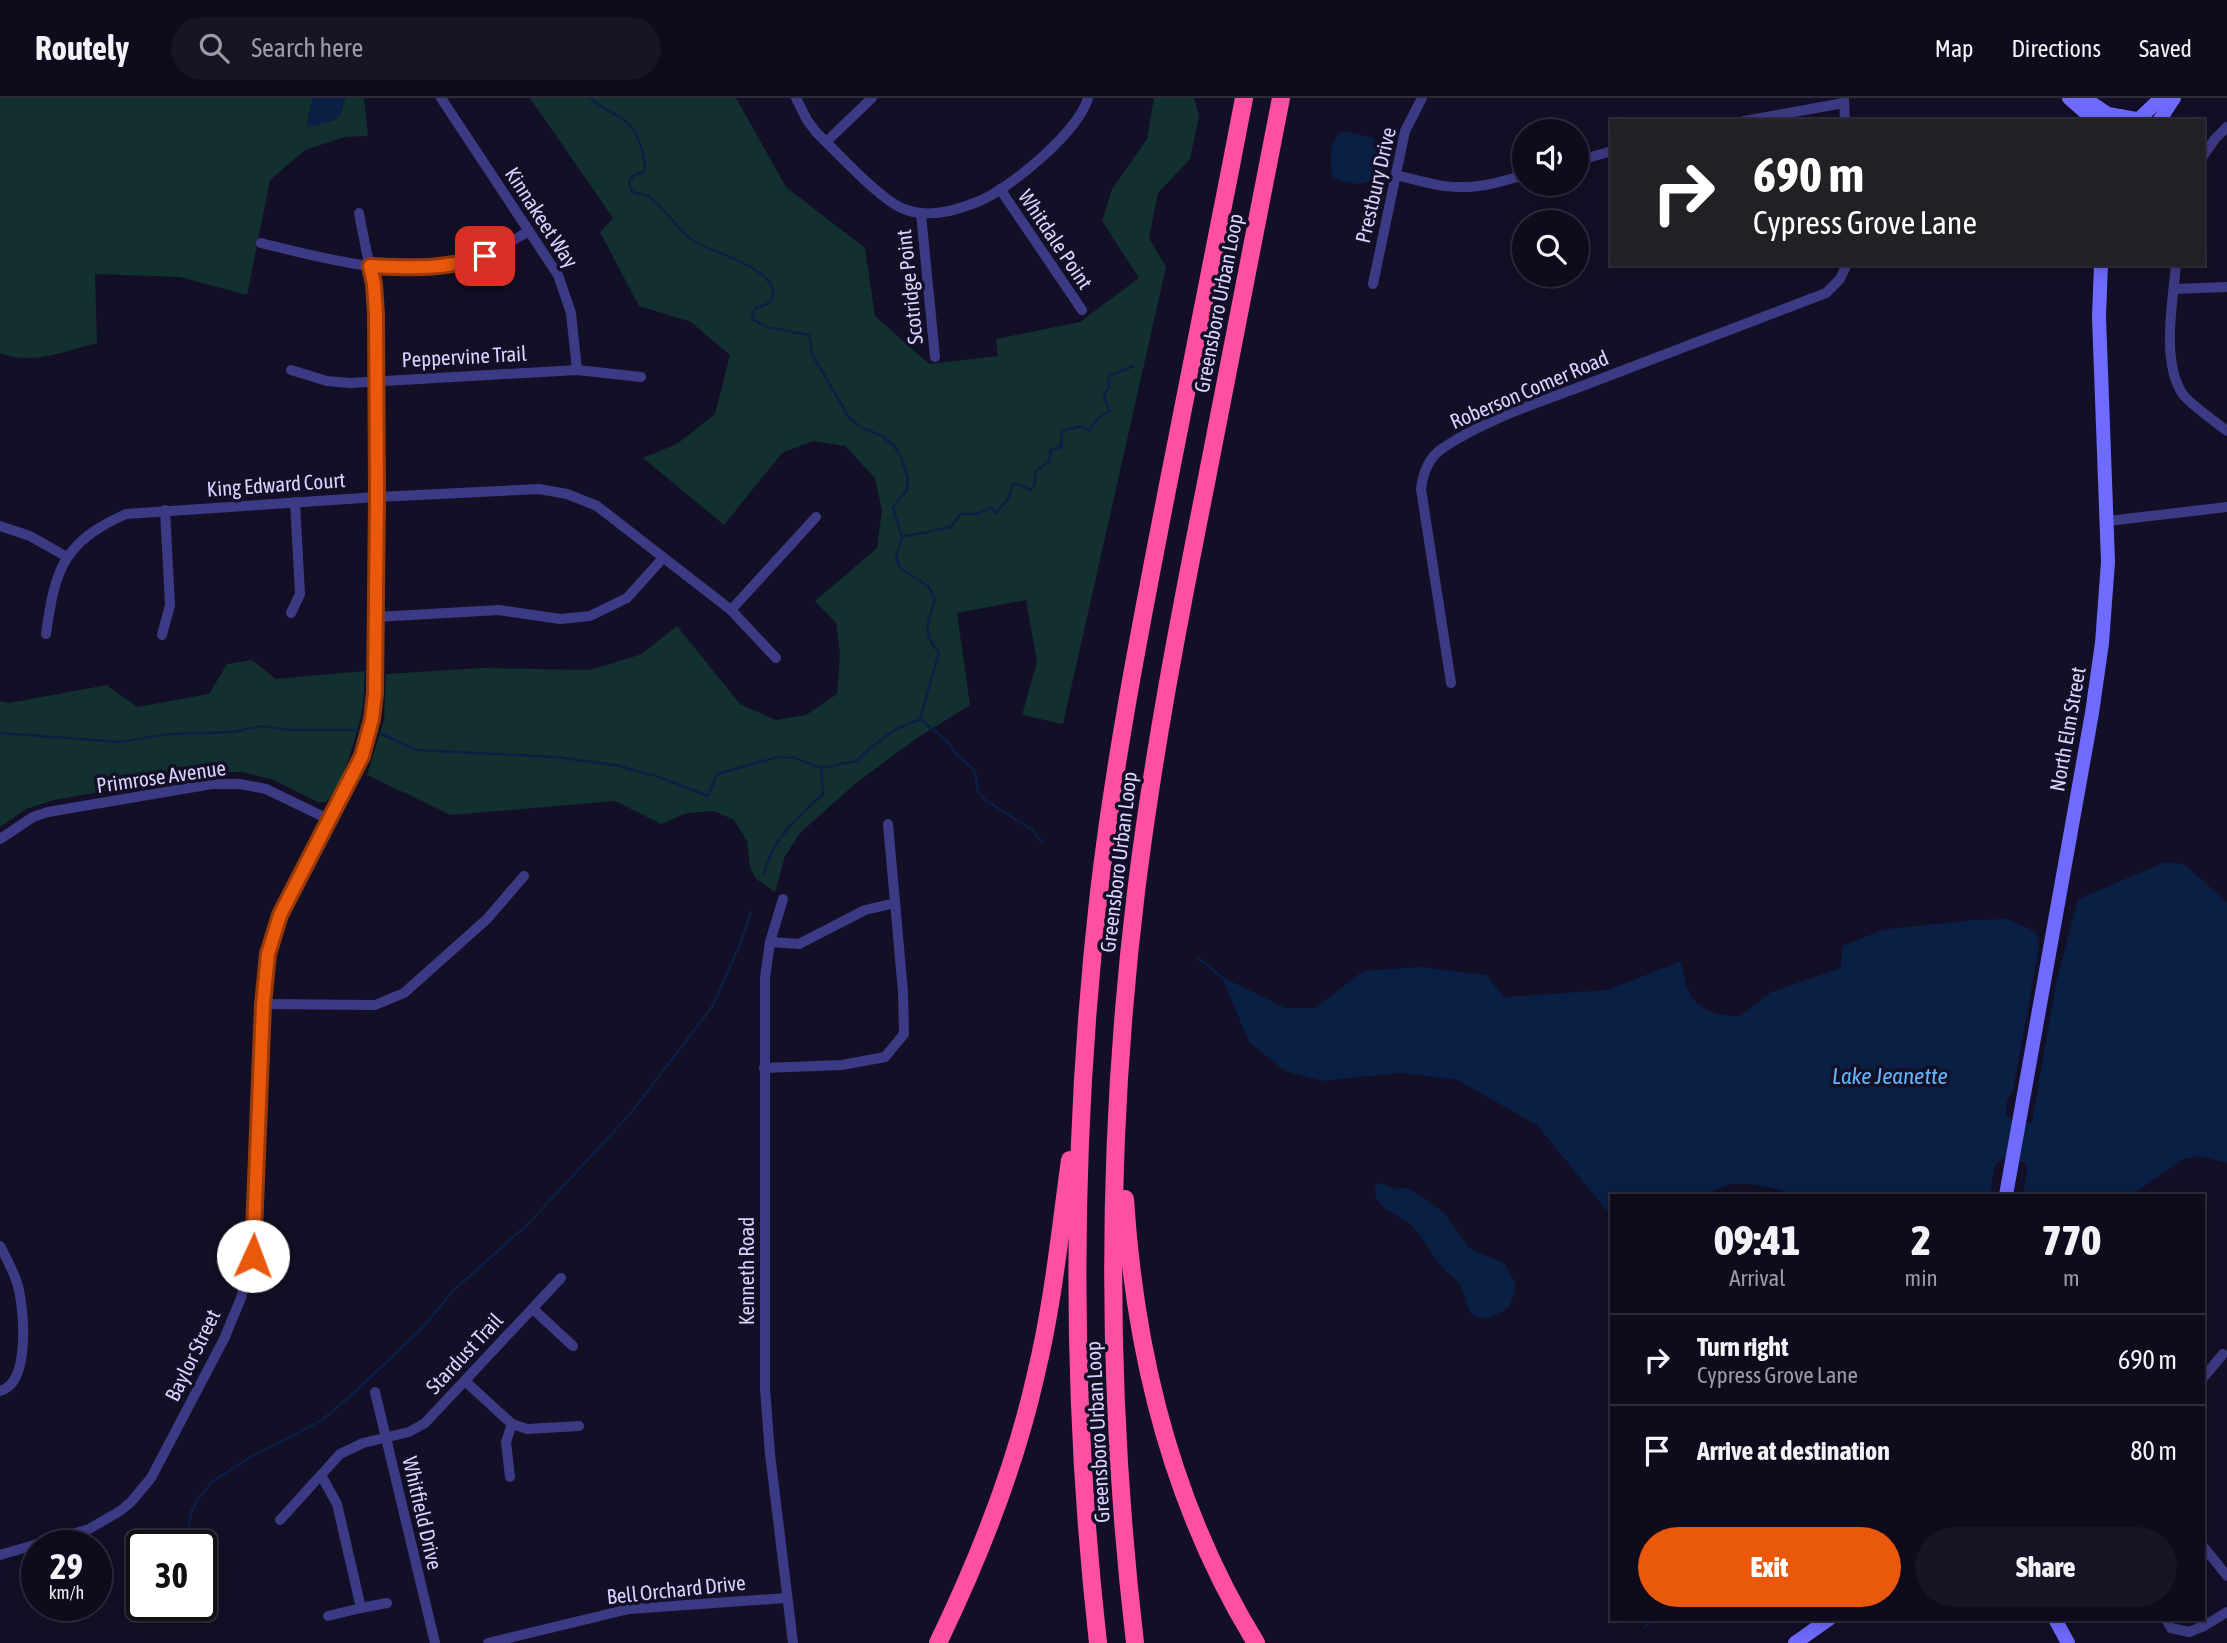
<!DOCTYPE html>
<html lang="en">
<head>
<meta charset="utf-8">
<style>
	body { margin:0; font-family:"Asap Condensed",sans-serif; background:#171425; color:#f1f3f6; height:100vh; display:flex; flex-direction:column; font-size:26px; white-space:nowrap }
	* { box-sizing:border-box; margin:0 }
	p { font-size:23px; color:#9b9ba3 }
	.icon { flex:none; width:38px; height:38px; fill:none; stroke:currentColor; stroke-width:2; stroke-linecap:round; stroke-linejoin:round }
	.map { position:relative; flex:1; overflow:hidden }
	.drawer { position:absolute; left:1610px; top:1096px; width:595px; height:427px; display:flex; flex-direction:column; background:#0e0b1c; border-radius:0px; box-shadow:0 4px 18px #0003,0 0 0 2px #2e2b3b }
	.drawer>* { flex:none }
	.guide { position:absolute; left:1610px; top:21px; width:595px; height:147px; border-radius:0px; box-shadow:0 4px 18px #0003,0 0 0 2px #2e2b3b; background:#202124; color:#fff; overflow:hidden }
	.tools { position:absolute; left:1512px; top:21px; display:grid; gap:14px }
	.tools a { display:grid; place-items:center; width:77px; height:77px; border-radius:50%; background:#0e0b1c; box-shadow:0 4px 18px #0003,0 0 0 2px #2e2b3b; font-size:35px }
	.speed { position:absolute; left:21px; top:1432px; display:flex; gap:14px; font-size:35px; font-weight:700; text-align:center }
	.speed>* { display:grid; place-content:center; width:91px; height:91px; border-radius:50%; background:#0e0b1c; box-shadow:0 4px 18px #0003,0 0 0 2px #2e2b3b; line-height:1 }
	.speed small { font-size:18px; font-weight:400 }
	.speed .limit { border:4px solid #111; border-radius:10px; background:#fff; color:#111 }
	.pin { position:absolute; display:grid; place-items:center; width:60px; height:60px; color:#fff; margin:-30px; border-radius:14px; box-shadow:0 4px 10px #0006 }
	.me { position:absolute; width:77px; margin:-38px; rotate:2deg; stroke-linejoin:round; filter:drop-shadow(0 0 5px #0008) }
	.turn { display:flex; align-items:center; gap:24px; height:147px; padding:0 28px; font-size:32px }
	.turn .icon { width:91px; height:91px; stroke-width:2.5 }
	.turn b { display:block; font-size:49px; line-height:60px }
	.eta { display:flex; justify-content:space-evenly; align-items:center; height:119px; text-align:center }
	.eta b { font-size:42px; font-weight:800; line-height:49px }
	.primary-button { display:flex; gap:14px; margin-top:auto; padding:14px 28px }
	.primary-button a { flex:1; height:80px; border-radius:42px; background:#ea580c; color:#fff; font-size:28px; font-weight:800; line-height:80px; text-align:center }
	.primary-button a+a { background:#171425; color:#f1f3f6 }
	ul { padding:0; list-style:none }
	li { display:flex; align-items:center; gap:21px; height:91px; padding:0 28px; border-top:2px solid #2e2b3b }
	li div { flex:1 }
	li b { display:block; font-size:26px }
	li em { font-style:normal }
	header { display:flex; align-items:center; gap:42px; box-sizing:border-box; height:98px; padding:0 35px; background:#0e0b1c; border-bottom:2px solid #2e2b3b }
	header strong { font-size:33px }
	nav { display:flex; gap:38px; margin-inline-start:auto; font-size:24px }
	.search { width:490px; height:63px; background:#171425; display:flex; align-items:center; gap:18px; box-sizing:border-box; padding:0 24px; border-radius:38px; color:#9b9ba3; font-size:26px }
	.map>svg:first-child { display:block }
</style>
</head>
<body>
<header>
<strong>Routely</strong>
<div class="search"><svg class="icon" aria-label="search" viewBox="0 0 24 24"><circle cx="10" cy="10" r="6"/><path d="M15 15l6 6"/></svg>Search here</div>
<nav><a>Map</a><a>Directions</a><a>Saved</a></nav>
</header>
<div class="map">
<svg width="2227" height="1545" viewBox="0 0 2227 1545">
	<rect width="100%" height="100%" fill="#130f26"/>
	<!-- green -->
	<g fill="#12302f">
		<path d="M0,0H313L307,25L341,15L345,0H364L368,38L345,39L305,52L270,82L247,197L180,179L95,176L97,245C66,253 31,268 0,255Z"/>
		<polygon points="530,0 736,0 786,89 865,150 875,218 929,266 998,258 996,241 1080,224 1139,180 1102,123 1112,91 1147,41 1154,0 1194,0 1199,18 1190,61 1158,95 1149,140 1166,169 1063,626 1022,617 1037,564 1026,502 957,515 970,607 917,640 856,685 800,735 785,758 775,794 756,781 750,769 747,743 734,722 714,713 687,715 661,726 615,703 451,717 367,677 384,622 386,576 483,570 590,572 642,556 677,528 740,606 776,622 806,617 837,596 840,556 836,525 815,503 877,450 882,412 875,380 845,348 813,343 782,355 724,427 643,360 677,346 715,316 730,257 691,224 639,208 600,134 613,120"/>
		<path d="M252,562L276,581L365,573C364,585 364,596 363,607C360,627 343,688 329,701C325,705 323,704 318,704L274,682L242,674H214L54,702L26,711L0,729V603L9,605L107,587L137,609L209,596L227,566Z"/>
	</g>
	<!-- water -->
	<g fill="#0a1f44">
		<polygon points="313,0 345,0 341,15 336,22 309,29 307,25"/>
		<path d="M1343,33L1373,40L1376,45H1380L1377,48L1372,81C1361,90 1346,84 1334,80C1328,67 1329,40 1343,33Z"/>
		<path d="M2174,764L2186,768L2227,804V1065L2199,1058L2181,1062L2132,1097H2023L2027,1072L2025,1065L2005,1060L1995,1066L1990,1097H1794C1769,1088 1731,1077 1708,1097H1612V1119L1537,1027L1455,981L1400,975L1322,983L1285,973L1249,944L1222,879L1285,910H1316L1363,873L1420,869L1486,877L1504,899L1608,892L1681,863C1687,904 1697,915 1739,919L1771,894L1841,870L1842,848L1880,833L1895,830L1976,822L2007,821L2036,834L2039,849L2013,993L2007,1002L2006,1017C2014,1026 2021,1026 2032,1024L2056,886L2078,801L2163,765Z"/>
		<path d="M1381,1085L1397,1091L1407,1090L1414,1093L1444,1115L1469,1150L1505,1166L1515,1185V1194L1509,1209C1497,1217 1486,1224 1472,1217C1466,1208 1466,1197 1460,1187C1455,1179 1447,1176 1441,1168C1429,1155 1423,1136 1408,1125C1395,1114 1370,1109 1376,1087Z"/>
	</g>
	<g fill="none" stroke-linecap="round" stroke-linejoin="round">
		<!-- stream -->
		<g stroke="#0a1f44" stroke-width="2.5">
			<polyline points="902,439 951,429 961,416 978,416 990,409 996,415 1008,401 1013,386 1019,386 1030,392 1034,389 1036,373 1050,362 1050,352 1061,349 1062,333 1082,328 1089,333 1097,321 1110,313 1106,305 1104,295 1109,290 1108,279 1133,268"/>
			<polyline points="920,621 948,644 956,656 970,668 975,674 978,693 985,702 1031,731 1043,745"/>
			<path d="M377,634L417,652L556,659L615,667L656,678L708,698L717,676L778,659L795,660L821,670L856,663L869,651L895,632L920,621L939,554C921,537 928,522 935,501L928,488L900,470L896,459L902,439L893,409L907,392L908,380L901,359L895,349L882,338L861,329L850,321L812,256L809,237L767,229L754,222L752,216L757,209C764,208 772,205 773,197C776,171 713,154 695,144C680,135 661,105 648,98C638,94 631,99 629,83L635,77L644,74C647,62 638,35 629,26C618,16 602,11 591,0"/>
			<polyline points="0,635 121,644 169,636 233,634 261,628 289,632 362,632"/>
			<path d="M764,776C772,740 797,721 823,696L821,670"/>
			<polyline points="1198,860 1224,881"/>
			<polyline points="178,1447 189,1431 191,1414 198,1401 212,1384 247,1361 322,1322 355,1294 424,1228 453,1193 529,1125 630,1016 712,909 741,844 751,814"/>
			<polyline points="1644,1530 1656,1521"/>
		</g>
		<!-- street -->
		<g stroke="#3d3a85" stroke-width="10">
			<polyline points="441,0 558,177 571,215 577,272"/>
			<path d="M796,0L807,22L816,34C836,53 880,102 904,111C926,120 955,113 977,104C1010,91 1078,34 1088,0"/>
			<polyline points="1844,1 1845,23"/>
			<polyline points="1744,23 1844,5"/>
			<polyline points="826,44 872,0"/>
			<polyline points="2203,58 2215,41 2227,29"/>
			<polyline points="1577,63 1612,53"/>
			<path d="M1396,77C1417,82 1438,89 1460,89C1482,90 1503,83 1524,77"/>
			<polyline points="1000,91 1082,212"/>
			<polyline points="921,116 935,259"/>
			<path d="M261,145C323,160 403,183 467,164C489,157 509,145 529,133"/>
			<path d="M2176,166C2173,203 2161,262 2182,295C2188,305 2216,324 2227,333"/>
			<polyline points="1373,186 1405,33 1422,0"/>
			<polyline points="2174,191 2227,189"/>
			<polyline points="291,272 327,283 350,285 577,272 641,279"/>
			<polyline points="2108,423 2227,409"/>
			<polyline points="0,428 30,438 67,459"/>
			<polyline points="731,512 816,419"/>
			<polyline points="291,515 300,496 295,404"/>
			<polyline points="376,519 499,512 560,521 590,518 627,500 663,460"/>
			<path d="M46,536C55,471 63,444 126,416L377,399L539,391L567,396L597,408L731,512L776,560"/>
			<polyline points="162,537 170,507 165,412"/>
			<path d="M1451,585L1421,391C1423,374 1429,359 1443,350C1485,321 1543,303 1590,285C1669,255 1747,225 1826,195L1840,181L1847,166"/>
			<polyline points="0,741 33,719 48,714 212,686 240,686 266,691 328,721"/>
			<polyline points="783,801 770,844 765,880 765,1291 770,1356 793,1545"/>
			<polyline points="770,844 799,846 865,812 895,805"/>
			<polyline points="263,906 375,907 404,895 487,821 524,778"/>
			<polyline points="764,970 842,967 885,959 904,936 903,894 888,726"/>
			<path d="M0,1148C7,1161 14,1174 18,1188C24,1212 31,1285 0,1293"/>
			<polyline points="533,1211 573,1248"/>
			<polyline points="2203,1280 2223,1256"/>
			<polyline points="465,1283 512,1326 527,1331 579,1328"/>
			<polyline points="375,1294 435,1545"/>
			<polyline points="321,1377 337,1406 361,1510 328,1518"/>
			<polyline points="510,1379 506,1344 512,1326"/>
			<polyline points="280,1422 340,1356 363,1345 409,1334 425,1325 561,1180"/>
			<polyline points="2203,1448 2227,1478"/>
			<path d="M0,1457L89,1431L120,1413L131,1404L151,1380L224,1241L241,1200L252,1158L263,906L268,856L280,817L362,658L371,621L375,595L377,399L376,216C374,182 365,149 359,115"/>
			<polyline points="361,1510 387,1505"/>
			<polyline points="2166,1521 2171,1530 2189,1534 2204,1528 2227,1514"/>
			<polyline points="488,1545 629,1511 787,1500"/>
		</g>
		<!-- secondary -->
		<g stroke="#6f6bff" stroke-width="14">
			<polyline points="2069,0 2095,23"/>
			<polyline points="2084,0 2108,16 2136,21"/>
			<polyline points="2139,21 2161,0"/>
			<polyline points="2159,23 2174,0"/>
			<polyline points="2006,1097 2092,615 2102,545 2108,464 2099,219 2101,166"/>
			<polyline points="2055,1521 2068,1545"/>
			<polyline points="1795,1545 1829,1521"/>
		</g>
		<!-- highway -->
		<g stroke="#ff4fa3" stroke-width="18">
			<path d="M1125,1101C1135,1258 1173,1410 1256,1545"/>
			<path d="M938,1545C980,1458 1015,1370 1036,1276C1053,1206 1060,1134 1070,1062"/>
			<path d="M1098,1545C1070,1296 1071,1043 1099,794C1115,659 1141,526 1167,392C1193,262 1219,131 1244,0"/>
			<path d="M1135,1545C1106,1297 1106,1042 1136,794C1153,656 1179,521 1206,385C1231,256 1256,128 1281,0"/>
		</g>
	</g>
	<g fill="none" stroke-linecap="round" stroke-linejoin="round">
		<!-- route casing -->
		<g stroke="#983908" stroke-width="18">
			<path id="route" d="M253,1158L263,906L268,856L280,817L362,658L372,621L375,595L377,399L376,216L374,186L370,168C413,170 443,172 485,158"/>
		</g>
		<!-- route -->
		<use href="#route" stroke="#ea580c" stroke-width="12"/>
	</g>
	<g text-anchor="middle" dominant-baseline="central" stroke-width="7" stroke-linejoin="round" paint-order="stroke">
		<!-- street labels -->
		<g font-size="21" fill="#d9d4ff" stroke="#130f26">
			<text transform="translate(1375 87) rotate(-77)">Prestbury Drive</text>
			<text transform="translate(542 119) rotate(57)">Kinnakeet Way</text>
			<text transform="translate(1056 141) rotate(56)">Whitdale Point</text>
			<text transform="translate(909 189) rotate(-96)">Scotridge Point</text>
			<text transform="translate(1218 205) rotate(-79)">Greensboro Urban Loop</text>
			<text transform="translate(464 258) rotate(-3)">Peppervine Trail</text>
			<text transform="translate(1529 291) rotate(-23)">Roberson Comer Road</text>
			<text transform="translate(276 386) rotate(-4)">King Edward Court</text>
			<text transform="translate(2067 631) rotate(-80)">North Elm Street</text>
			<text transform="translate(161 678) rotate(-8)">Primrose Avenue</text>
			<text transform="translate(1118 764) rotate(-83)">Greensboro Urban Loop</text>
			<text transform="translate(746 1173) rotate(-90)">Kenneth Road</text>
			<text transform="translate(464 1255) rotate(-47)">Stardust Trail</text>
			<text transform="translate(192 1257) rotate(-64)">Baylor Street</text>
			<text transform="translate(1097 1334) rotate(-93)">Greensboro Urban Loop</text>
			<text transform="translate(423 1415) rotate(77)">Whitfield Drive</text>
			<text transform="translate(676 1491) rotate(-6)">Bell Orchard Drive</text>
		</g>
		<!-- water labels -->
		<g font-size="23" font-style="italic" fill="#62b6ff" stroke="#130f26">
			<text x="1890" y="978">Lake Jeanette</text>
		</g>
	</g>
</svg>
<div class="tools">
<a><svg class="icon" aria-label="sound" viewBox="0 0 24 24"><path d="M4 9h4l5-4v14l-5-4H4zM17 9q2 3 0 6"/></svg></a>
<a><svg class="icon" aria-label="search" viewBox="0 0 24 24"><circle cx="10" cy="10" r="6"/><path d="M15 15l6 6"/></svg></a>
</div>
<div class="speed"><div>29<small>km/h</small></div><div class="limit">30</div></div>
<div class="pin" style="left:485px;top:158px;background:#d93025"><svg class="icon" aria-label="arrive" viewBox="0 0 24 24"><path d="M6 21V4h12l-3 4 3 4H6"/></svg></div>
<svg class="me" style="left:253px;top:1158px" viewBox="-20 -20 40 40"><circle r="19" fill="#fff"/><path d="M0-13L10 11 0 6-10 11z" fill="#ea580c"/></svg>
<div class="guide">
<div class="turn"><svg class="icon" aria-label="right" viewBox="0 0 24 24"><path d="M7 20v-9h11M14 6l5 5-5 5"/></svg><div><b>690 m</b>Cypress Grove Lane</div></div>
</div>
<section class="drawer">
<div class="eta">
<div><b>09:41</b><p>Arrival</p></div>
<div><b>2</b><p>min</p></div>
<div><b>770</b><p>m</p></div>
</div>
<ul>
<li><svg class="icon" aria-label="right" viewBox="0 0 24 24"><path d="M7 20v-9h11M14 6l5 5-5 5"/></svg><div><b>Turn right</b><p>Cypress Grove Lane</p></div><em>690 m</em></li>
<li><svg class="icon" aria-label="arrive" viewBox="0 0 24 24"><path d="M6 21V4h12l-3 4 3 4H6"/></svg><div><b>Arrive at destination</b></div><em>80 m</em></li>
</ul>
<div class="primary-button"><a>Exit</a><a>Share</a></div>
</section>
</div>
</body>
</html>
